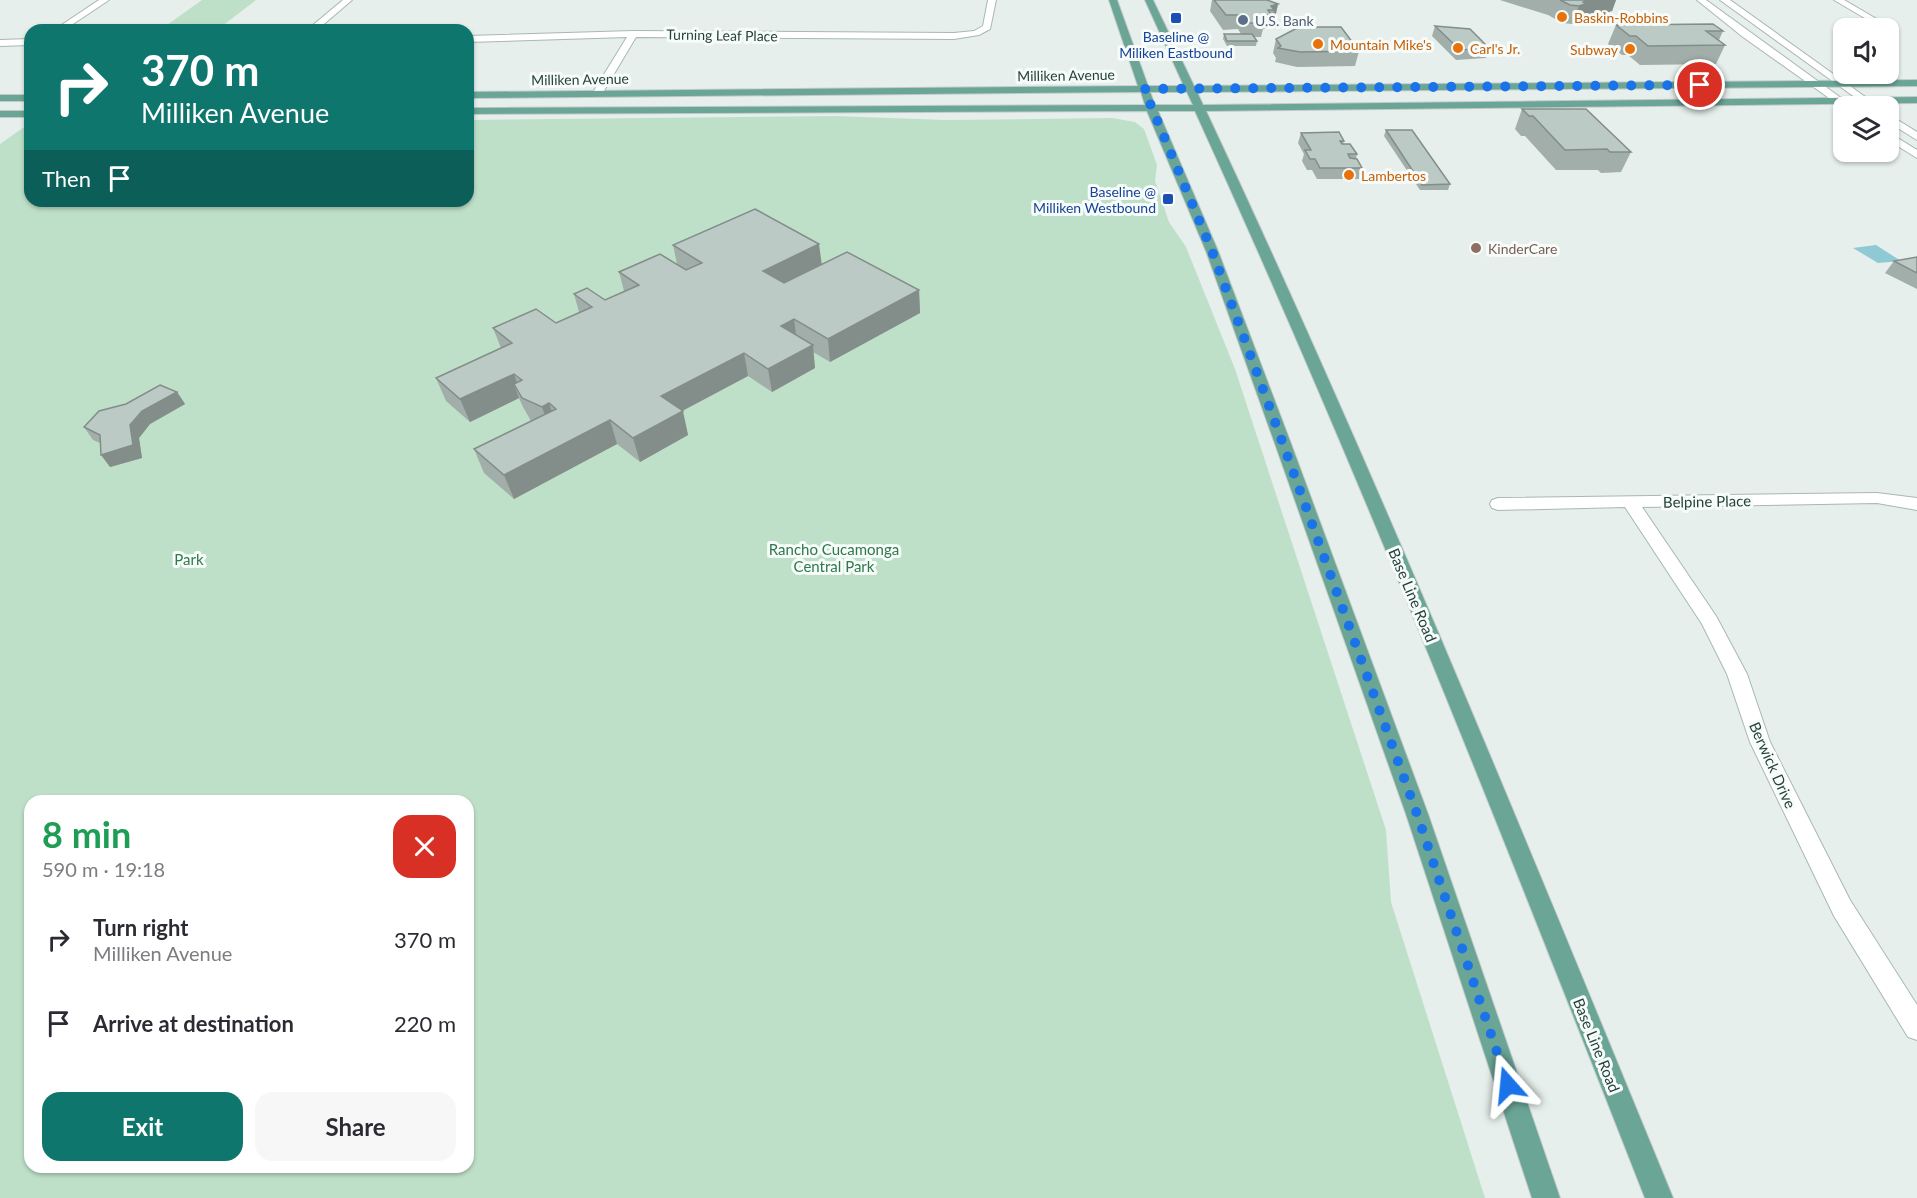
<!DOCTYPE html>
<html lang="en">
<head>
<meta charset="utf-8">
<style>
	body { margin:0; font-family:Lato,sans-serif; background:#f7f7f7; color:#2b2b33; height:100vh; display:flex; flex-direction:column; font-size:22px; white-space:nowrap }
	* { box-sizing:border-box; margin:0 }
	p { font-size:20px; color:#7c7c81 }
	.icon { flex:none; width:33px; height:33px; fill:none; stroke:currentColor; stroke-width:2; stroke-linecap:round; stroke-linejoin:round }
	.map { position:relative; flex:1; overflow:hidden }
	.sheet { position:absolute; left:24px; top:795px; width:450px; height:378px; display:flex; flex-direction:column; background:#fff; border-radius:18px; box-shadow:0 2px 4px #0004 }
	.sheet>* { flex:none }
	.guide { position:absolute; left:24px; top:24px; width:450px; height:183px; border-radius:18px; box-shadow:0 2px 4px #0004; background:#0f766e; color:#fff; overflow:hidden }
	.buttons { position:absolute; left:1833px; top:18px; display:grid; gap:12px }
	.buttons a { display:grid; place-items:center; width:66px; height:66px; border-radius:12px; background:#fff; box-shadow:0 2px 4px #0004; font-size:30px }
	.pin { position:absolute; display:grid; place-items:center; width:51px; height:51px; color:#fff; margin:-26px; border:3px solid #fff; border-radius:50%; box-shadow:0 2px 6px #0007 }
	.me { position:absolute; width:66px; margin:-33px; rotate:342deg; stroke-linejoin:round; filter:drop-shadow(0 0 4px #0008) }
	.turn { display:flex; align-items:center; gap:21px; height:126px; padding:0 18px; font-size:27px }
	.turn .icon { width:78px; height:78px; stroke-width:2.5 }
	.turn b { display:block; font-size:42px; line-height:51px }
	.then { display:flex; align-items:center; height:57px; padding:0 18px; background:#0003; gap:12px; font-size:22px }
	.round { display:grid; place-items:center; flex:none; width:63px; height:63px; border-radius:18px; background:#f7f7f7 }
	.summary { display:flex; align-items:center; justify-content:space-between; height:102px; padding:0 18px }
	h1 { font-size:36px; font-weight:700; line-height:45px; color:#1e9e55 }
	.primary-button { display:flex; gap:12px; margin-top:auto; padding:12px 18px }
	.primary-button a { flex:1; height:69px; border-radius:18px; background:#0f766e; color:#fff; font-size:24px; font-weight:700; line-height:69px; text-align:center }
	.primary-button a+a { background:#f7f7f7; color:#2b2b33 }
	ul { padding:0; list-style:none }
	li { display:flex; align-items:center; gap:18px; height:84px; padding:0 18px }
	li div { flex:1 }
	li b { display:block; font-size:22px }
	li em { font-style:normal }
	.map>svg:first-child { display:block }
</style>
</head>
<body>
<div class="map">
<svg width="1917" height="1198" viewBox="0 0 1917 1198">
	<rect width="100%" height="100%" fill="#e6efeb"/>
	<!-- green -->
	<g fill="#bfe0c8" fill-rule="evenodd">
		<polygon points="202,0 256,0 217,30 160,30"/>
		<path d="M836,116L945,120L1112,118L1135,122L1144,129L1157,165L1155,181L1169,222L1186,247L1235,369L1386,830L1391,902L1485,1198H0V144L30,123V201H468V120ZM30,801H468V1167H30Z"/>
	</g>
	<!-- water -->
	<polygon fill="#8ec9d4" points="1876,245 1901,261 1878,263 1853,248"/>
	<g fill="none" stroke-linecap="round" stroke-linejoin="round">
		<!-- minor casing -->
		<g stroke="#a8b8b2" stroke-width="2">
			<g id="minor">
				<polygon points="99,0 109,0 64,30 54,30"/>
				<polygon points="343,0 352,0 317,30 307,30"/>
				<polygon points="988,0 996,0 990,29 979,35 954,39 636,37 602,94 597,97 592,94 627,37 468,42 468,36 633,31 954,33 974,31 983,26"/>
				<polygon points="1834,0 1844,0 1887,25 1880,27"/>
				<polygon points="30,39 30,45 0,46 0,40"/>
				<polygon points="1877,493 1917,498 1917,510 1877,503 1642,507 1716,616 1747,674 1770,742 1850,900 1917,1005 1917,1040 1908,1037 1834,916 1750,742 1727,674 1702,624 1625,507 1498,510 1492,508 1490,504 1492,500 1498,498"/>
			</g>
		</g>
		<!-- tertiary casing -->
		<g stroke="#a8b8b2" stroke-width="2">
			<g id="tertiary">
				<polygon points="1697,0 1706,0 1852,106 1843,108 1743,37"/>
				<polygon points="1720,0 1730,0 1878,106 1867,106"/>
				<polygon points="1888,114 1917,132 1917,140 1888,122"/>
				<polygon points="1888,132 1917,150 1917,158 1888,140"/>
			</g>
		</g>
		<!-- primary casing -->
		<g stroke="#c2cac8" stroke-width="2">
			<g id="primary">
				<path d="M1109,0H1117L1148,86H1184L1145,0H1153L1194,86L1917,80V86L1197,92L1203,105L1917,97V103L1206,111C1374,468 1523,833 1673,1198H1645C1502,833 1358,468 1195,111H1158L1218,251L1290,441L1428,814L1560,1198H1532L1406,814L1274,441L1206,251L1147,111L468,114V108L1145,105L1141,92L468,98V92L1138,86ZM1150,92H1187L1193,105H1155Z"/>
				<rect x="0" y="95" width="30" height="6"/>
				<rect x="0" y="111" width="30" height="6"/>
			</g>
		</g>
		<!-- minor -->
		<use href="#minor" fill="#fff" fill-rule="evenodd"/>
		<!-- tertiary -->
		<use href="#tertiary" fill="#fff" fill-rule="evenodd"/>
		<!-- primary -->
		<use href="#primary" fill="#6aa596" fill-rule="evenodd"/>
	</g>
	<!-- wall -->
	<g fill="#a1aea9">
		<polygon points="1212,0 1267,0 1278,4 1275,18 1272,19 1268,29 1263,29 1261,37 1254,37 1257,41 1256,46 1227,46 1223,39 1224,34 1241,34 1238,29 1223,30 1210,11"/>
		<polygon points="1500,0 1616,0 1612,11 1579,19 1577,22 1572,24 1563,23 1548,15"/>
		<polygon points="1616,25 1723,31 1719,40 1725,45 1716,64 1640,65 1628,55 1622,55 1608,44"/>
		<polygon points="1435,26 1489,48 1486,58 1456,60 1432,36"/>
		<polygon points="1276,39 1359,51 1355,66 1297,67 1275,62 1276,58 1273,53"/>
		<polygon points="1522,109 1631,152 1621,172 1601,173 1598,170 1556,170 1525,136 1521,136 1515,129"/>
		<polygon points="1386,130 1450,184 1448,190 1420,190 1384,136"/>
		<polygon points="1301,133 1344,141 1343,144 1357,154 1356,159 1362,168 1359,179 1317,179 1312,170 1307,170 1302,161 1304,154 1298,143"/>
		<polygon points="673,245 822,265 919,290 920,313 830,362 813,352 815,368 772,392 748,376 682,411 688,435 640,462 617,444 514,499 484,473 474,449 531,421 523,407 519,398 470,422 446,401 436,378 501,348 493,328 556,323 579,312 574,294 605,300 624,291 619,272 677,264"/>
		<polygon points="1917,257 1917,289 1885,273 1894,261"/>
		<polygon points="177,392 185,404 150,424 139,438 142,458 110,467 100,443 93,440 84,427"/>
	</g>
	<!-- shaded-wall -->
	<g fill="#838d89">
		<polygon points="1590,0 1616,0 1612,11 1579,19 1577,22 1572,24 1579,6 1583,2"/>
		<polygon points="1278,4 1275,18 1272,19 1274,10 1271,6"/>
		<polygon points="819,244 822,266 766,293 763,271"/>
		<polygon points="919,290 920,313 830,362 828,339"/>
		<polygon points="794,319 797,342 781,326"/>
		<polygon points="813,345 815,368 772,392 768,369"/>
		<polygon points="744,353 748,376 667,419 661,396"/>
		<polygon points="514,374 522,397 514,384 519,398 470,422 460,399"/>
		<polygon points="177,392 185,404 150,424 139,438 142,458 110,467 101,455 130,425 142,411"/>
		<polygon points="549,403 557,427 550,430 542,407"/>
		<polygon points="683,411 688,435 640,462 633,438"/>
		<polygon points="610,420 617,444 514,499 504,475"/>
	</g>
	<!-- building -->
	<g fill="#bbcac4" stroke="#838d89" stroke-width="1.5">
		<polygon points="1214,0 1267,0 1278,4 1271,6 1274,10 1268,10 1271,15 1260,15 1264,23 1245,23 1240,15 1226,15"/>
		<polygon points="1560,0 1590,0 1583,2 1585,4 1579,6 1570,5"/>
		<polygon points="1713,24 1723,31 1706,31 1725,45 1648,46 1636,36 1630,36 1616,25"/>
		<polygon points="1435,26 1470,29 1489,48 1460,50"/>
		<polygon points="1299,27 1341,27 1359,51 1300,52 1278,48 1281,46 1276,39"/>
		<polygon points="1224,34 1252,34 1257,41 1227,41"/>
		<polygon points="1522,109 1586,109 1631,152 1610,152 1607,149 1565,150 1533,116 1529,116"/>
		<polygon points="1386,130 1412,130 1450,184 1422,185"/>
		<polygon points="1339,132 1344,141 1340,141 1342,144 1350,144 1357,154 1348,154 1350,158 1357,159 1362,168 1320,168 1315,159 1310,159 1305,150 1311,150 1301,133"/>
		<polygon points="755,209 819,244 763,271 784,283 847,252 919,290 828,339 794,319 781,326 813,345 768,369 744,353 661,396 683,411 633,438 610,420 504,475 474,449 556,409 549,403 542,407 522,398 514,384 522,380 514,374 460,399 436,378 512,343 493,328 536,309 556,323 592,307 574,294 587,288 605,300 639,285 619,272 660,254 686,270 702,263 673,245"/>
		<polygon points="1917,257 1917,273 1894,261"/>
		<polygon points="160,385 177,392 142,411 130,425 133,445 101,455 100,435 84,427 99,411 126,404"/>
	</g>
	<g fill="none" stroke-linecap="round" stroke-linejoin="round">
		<!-- route -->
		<polyline stroke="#1a73e8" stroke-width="10" stroke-dasharray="0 18" points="1508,1085 1417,814 1282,441 1212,251 1144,89 1700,85"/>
	</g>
	<!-- markers -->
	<g fill="#e8710a" stroke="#f7fbf9" stroke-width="2">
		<circle cx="1562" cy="17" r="6"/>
		<circle cx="1318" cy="44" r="6"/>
		<circle cx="1458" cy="48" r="6"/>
		<circle cx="1630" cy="49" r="6"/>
		<circle cx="1349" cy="175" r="6"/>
	</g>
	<g fill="#1a4fb4" stroke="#f7fbf9" stroke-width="2">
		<rect x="1170" y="12" width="12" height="12" rx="3"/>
		<rect x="1162" y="193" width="12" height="12" rx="3"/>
	</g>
	<circle fill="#5c6f8a" stroke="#f7fbf9" stroke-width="2" cx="1243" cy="20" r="6"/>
	<circle fill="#8d6e63" stroke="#f7fbf9" stroke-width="2" cx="1476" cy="248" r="6"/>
	<g text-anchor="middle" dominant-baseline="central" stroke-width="6" stroke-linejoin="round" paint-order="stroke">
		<!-- far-food labels -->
		<g font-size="14" fill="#c56008" stroke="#f7fbf9" text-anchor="start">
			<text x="1574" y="17">Baskin-Robbins</text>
			<text x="1330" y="44">Mountain Mike's</text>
			<text x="1470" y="48">Carl's Jr.</text>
			<text x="1618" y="49" text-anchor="end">Subway</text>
			<text x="1361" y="175">Lambertos</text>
		</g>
		<!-- far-service labels -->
		<g font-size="14" fill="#4e5e75" stroke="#f7fbf9" text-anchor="start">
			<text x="1255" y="20">U.S. Bank</text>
		</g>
		<!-- far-street labels -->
		<g font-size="14" fill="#24423a" stroke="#f7fbf9">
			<text transform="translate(722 35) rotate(1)">Turning Leaf Place</text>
			<text transform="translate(1066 75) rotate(-1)">Milliken Avenue</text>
			<text transform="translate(580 79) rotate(-1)">Milliken Avenue</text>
		</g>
		<!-- far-transit labels -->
		<g font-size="14" fill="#164399" stroke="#f7fbf9">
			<text x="1176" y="36">Baseline @<tspan x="1176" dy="16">Miliken Eastbound</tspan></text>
			<text x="1156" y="191" text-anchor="end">Baseline @<tspan x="1156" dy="16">Milliken Westbound</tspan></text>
		</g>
		<!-- far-education labels -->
		<g font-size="14" fill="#785e54" stroke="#f7fbf9" text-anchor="start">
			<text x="1488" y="248">KinderCare</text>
		</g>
		<!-- street labels -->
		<g font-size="15" fill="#24423a" stroke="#f7fbf9">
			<text transform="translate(1707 501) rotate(-1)">Belpine Place</text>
			<text transform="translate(1413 595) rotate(67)">Base Line Road</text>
			<text transform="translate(1773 765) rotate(66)">Berwick Drive</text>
			<text transform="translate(1597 1045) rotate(68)">Base Line Road</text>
		</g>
		<!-- park labels -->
		<g font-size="15" fill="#2d7a4b" stroke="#f7fbf9">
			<text x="834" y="549">Rancho Cucamonga<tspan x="834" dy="17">Central Park</tspan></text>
			<text x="189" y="559">Park</text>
		</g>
	</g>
</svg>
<div class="buttons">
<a><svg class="icon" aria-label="sound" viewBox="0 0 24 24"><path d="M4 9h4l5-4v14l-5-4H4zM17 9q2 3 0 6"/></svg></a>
<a><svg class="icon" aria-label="layers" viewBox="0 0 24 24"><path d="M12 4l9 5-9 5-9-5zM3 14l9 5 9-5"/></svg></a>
</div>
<div class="pin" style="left:1700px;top:85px;background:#d93025"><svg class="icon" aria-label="arrive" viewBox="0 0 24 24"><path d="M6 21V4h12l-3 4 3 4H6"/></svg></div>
<svg class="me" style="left:1508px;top:1085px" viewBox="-20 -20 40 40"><path d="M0-17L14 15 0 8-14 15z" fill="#1a73e8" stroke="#fff" stroke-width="4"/></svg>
<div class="guide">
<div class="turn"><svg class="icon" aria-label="right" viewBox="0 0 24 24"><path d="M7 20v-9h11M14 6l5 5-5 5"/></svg><div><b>370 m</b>Milliken Avenue</div></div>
<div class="then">Then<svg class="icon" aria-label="arrive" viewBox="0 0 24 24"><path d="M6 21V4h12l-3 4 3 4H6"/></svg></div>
</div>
<section class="sheet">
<div class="summary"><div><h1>8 min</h1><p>590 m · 19:18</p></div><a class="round" style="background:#d93025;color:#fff"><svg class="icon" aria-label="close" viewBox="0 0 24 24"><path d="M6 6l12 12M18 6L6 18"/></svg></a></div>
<ul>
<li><svg class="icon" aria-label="right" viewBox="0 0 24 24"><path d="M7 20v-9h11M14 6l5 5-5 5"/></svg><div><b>Turn right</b><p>Milliken Avenue</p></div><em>370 m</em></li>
<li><svg class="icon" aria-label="arrive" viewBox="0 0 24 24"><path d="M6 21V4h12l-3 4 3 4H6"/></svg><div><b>Arrive at destination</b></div><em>220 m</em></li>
</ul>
<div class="primary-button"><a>Exit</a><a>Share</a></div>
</section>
</div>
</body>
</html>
